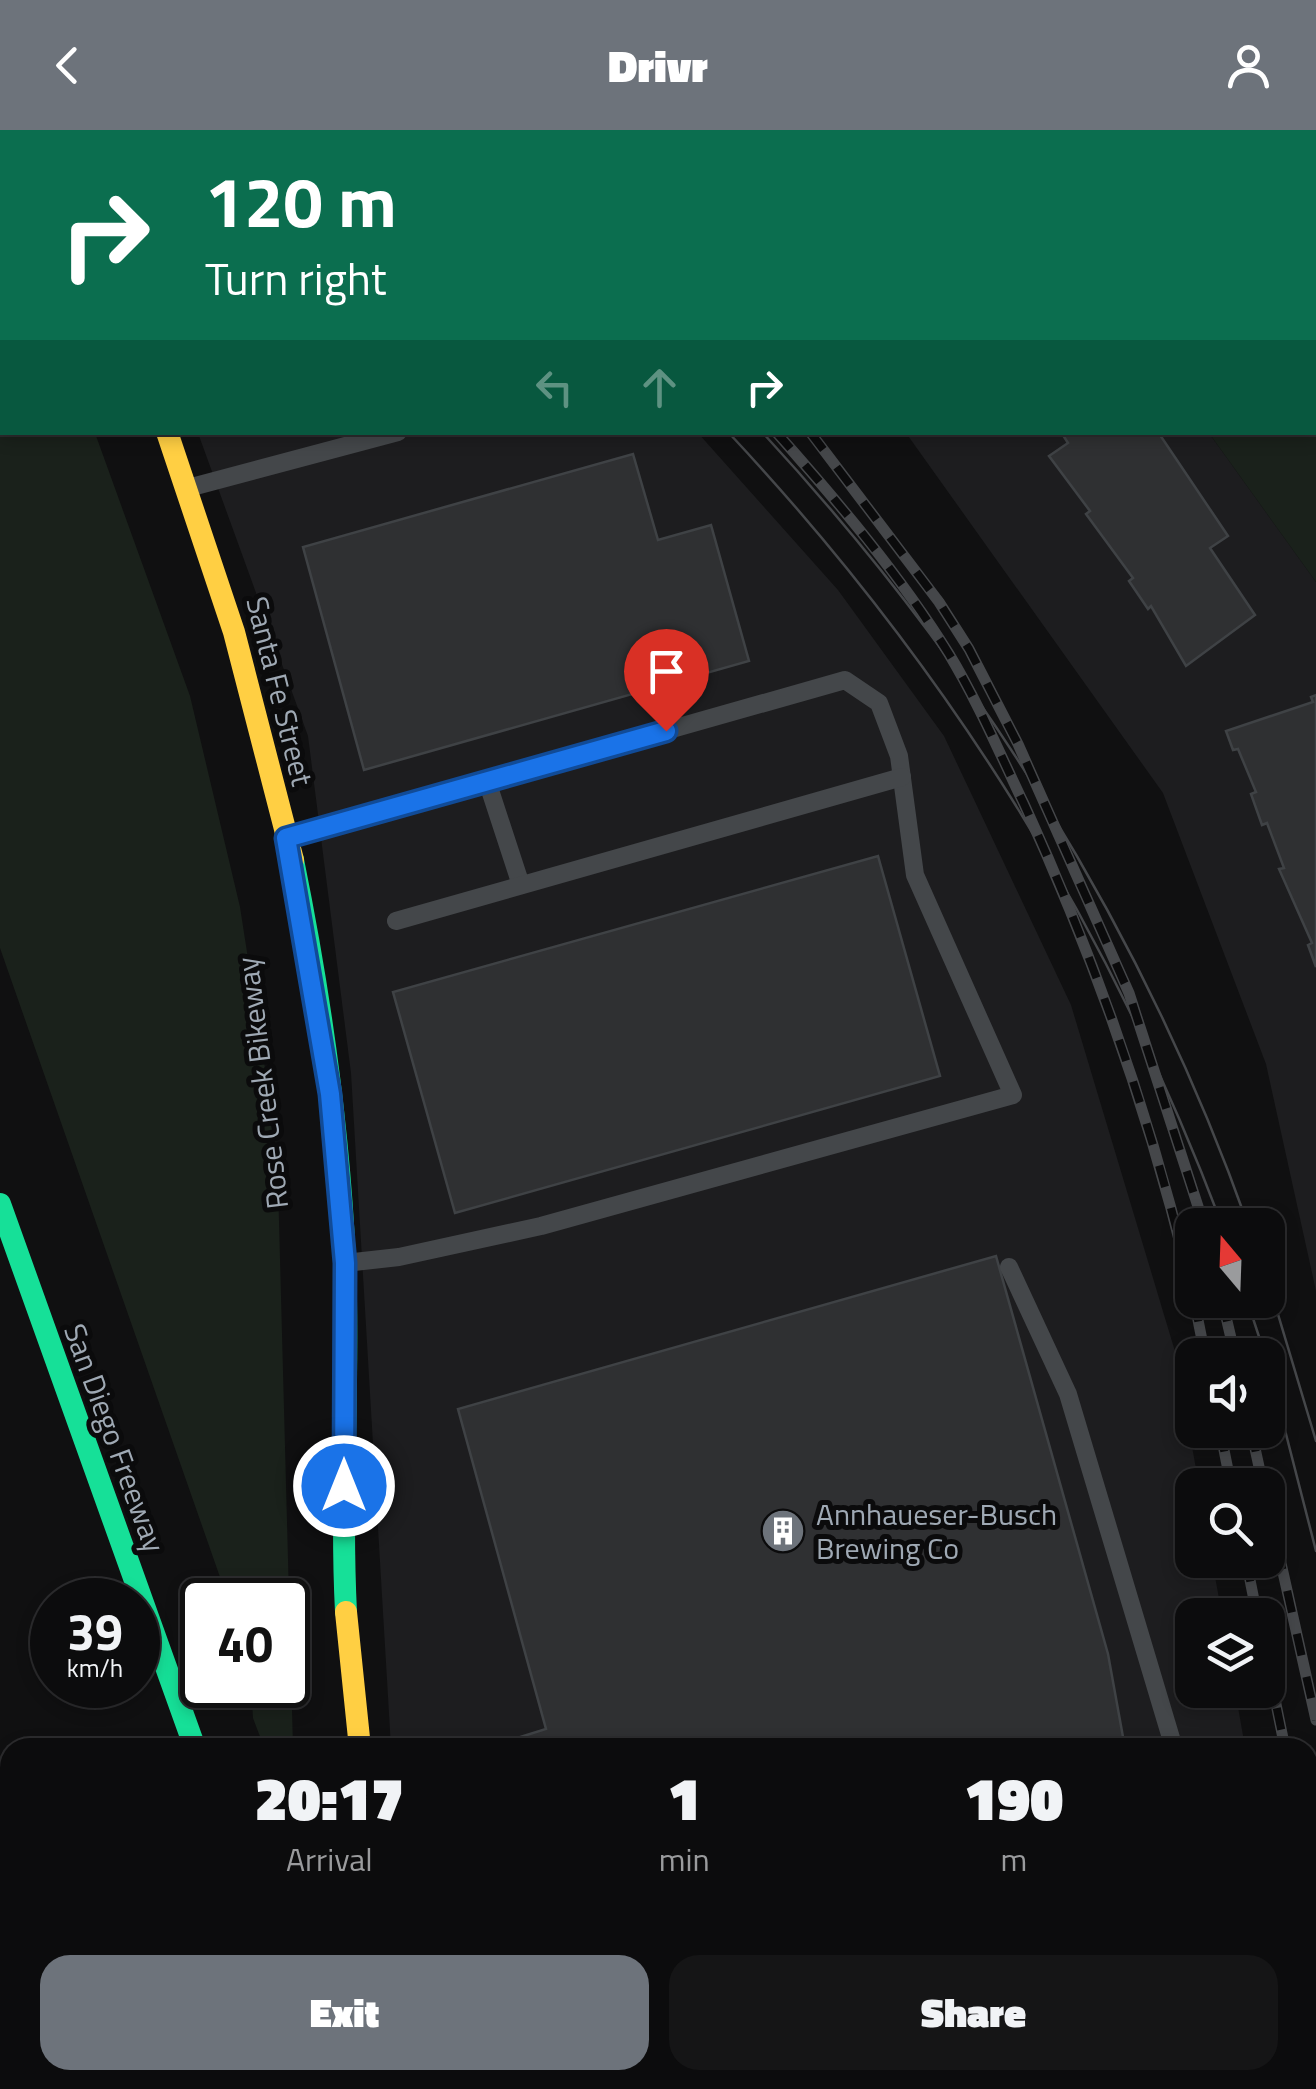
<!DOCTYPE html>
<html lang="en">
<head>
<meta charset="utf-8">
<style>
	body { margin:0; font-family:"Titillium Web",sans-serif; background:#151516; color:#f1f3f6; height:100vh; display:flex; flex-direction:column; font-size:38px; white-space:nowrap }
	* { box-sizing:border-box; margin:0 }
	p { font-size:32px; color:#9a9b9d }
	.icon { flex:none; width:55px; height:55px; fill:none; stroke:currentColor; stroke-width:2; stroke-linecap:round; stroke-linejoin:round }
	.map { position:relative; flex:1; overflow:hidden }
	.panel { position:absolute; left:0px; top:1608px; width:1318px; height:352px; display:flex; flex-direction:column; background:#0c0c0d; border-radius:30px 30px 0 0; box-shadow:0 5px 15px #0003,0 0 0 2px #2c2c2e }
	.panel>* { flex:none }
	.banner { position:absolute; left:0px; top:0px; width:1318px; height:305px; box-shadow:0 5px 15px #0003,0 0 0 2px #2c2c2e; background:#0b6e4f; color:#fff; overflow:hidden }
	.needle { width:65px; rotate:341deg }
	.buttons { position:absolute; left:1175px; top:1078px; display:grid; gap:20px }
	.buttons a { display:grid; place-items:center; width:110px; height:110px; border-radius:20px; background:#0c0c0d; box-shadow:0 5px 15px #0003,0 0 0 2px #2c2c2e; font-size:50px }
	.speed { position:absolute; left:30px; top:1448px; display:flex; gap:20px; font-size:50px; font-weight:700; text-align:center }
	.speed>* { display:grid; place-content:center; width:130px; height:130px; border-radius:50%; background:#0c0c0d; box-shadow:0 5px 15px #0003,0 0 0 2px #2c2c2e; line-height:1 }
	.speed small { font-size:25px; font-weight:400 }
	.speed .limit { border:5px solid #111; border-radius:15px; background:#fff; color:#111 }
	.pin { position:absolute; display:grid; place-items:center; width:85px; height:85px; color:#fff; margin:-102px -42px; border-radius:50% 50% 50% 0; rotate:-45deg; box-shadow:0 0 10px #0007 }
	.pin .icon { rotate:45deg }
	.me { position:absolute; width:110px; margin:-55px; rotate:0deg; stroke-linejoin:round; filter:drop-shadow(0 0 8px #0008) }
	.turn { display:flex; align-items:center; gap:35px; height:210px; padding:0 40px; font-size:45px }
	.turn .icon { width:130px; height:130px; stroke-width:2.5 }
	.turn b { display:block; font-size:70px; line-height:85px }
	.lanes { display:flex; align-items:center; height:95px; padding:0 40px; background:#0003; justify-content:center; gap:50px; direction:ltr }
	.lanes .off { opacity:.35 }
	.eta { display:flex; justify-content:space-evenly; align-items:center; height:170px; text-align:center }
	.eta b { font-size:60px; font-weight:800; line-height:70px }
	.action { display:flex; gap:20px; margin-top:auto; padding:20px 40px }
	.action a { flex:1; height:115px; border-radius:30px; background:#6d737b; color:#fff; font-size:40px; font-weight:800; line-height:115px; text-align:center }
	.action a+a { background:#151516; color:#f1f3f6 }
	header { display:flex; justify-content:space-between; align-items:center; height:130px; padding:0 40px; background:#6d737b; color:#fff; font-size:45px; font-weight:800 }
	.map>svg:first-child { display:block }
</style>
</head>
<body>
<header><svg class="icon" aria-label="back" viewBox="0 0 24 24"><path d="M15 5l-7 7 7 7"/></svg>Drivr<svg class="icon" aria-label="person" viewBox="0 0 24 24"><circle cx="12" cy="8" r="4"/><path d="M4 21q1-7 8-7t8 7"/></svg></header>
<div class="map">
<svg width="1316" height="1959" viewBox="0 0 1316 1959">
	<rect width="100%" height="100%" fill="#101011"/>
	<!-- built -->
	<g fill="#1d1d1f">
		<polygon points="198,303 698,303 838,460 944,606 1071,875 1174,1218 1199,1355 1192,1355 1192,1430 1212,1430 1222,1485 1192,1485 1192,1560 1235,1560 1245,1617 391,1617 351,943 308,606"/>
		<polygon points="906,303 1209,303 1316,452 1316,1161 1266,934 1163,663"/>
		<polygon points="488,1950 1084,1950 1081,1959 491,1959"/>
	</g>
	<!-- green -->
	<g fill="#1a211b">
		<polygon points="556,0 1246,0 1249,2 558,2"/>
		<polygon points="1315,74 1316,75 1316,452 1209,303 1315,302"/>
		<polygon points="0,99 2,302 95,303 190,566 240,777 277,1016 293,1617 264,1617 253,1588 251,1555 288,1555 288,1470 228,1470 0,818"/>
	</g>
	<g fill="none" stroke-linecap="round" stroke-linejoin="round">
		<!-- stream -->
		<g stroke="#232e33" stroke-width="11">
			<polyline points="819,0 831,2"/>
			<polyline points="1315,123 1316,124"/>
			<polyline points="1300,1959 1316,1943"/>
		</g>
	</g>
	<!-- building -->
	<g fill="#2f3032" stroke="#3f4245" stroke-width="2.5">
		<polygon points="1061,302 1158,302 1228,406 1210,418 1255,485 1186,536 1151,476 1148,479 1129,451 1133,448 1086,384 1090,381 1049,326 1068,313"/>
		<polygon points="633,324 658,410 711,395 749,531 364,640 303,417"/>
		<polygon points="1316,565 1316,837 1308,815 1312,813 1279,739 1284,738 1267,693 1262,695 1251,664 1256,662 1238,619 1233,620 1226,601 1313,572 1311,567"/>
		<polygon points="878,726 940,946 455,1083 393,862"/>
		<polygon points="996,1126 1108,1524 1125,1618 499,1618 498,1614 546,1599 458,1279"/>
	</g>
	<g fill="none" stroke-linecap="round" stroke-linejoin="round">
		<!-- path -->
		<polyline stroke="#45484b" stroke-width="6" stroke-dasharray="5 8" stroke-linecap="butt" points="1315,135 1316,136"/>
		<!-- lane -->
		<g stroke="#44474a" stroke-width="18">
			<polyline points="321,0 324,2"/>
			<polyline points="188,358 398,302"/>
			<polyline points="487,651 521,755"/>
			<polyline points="291,707 845,550 879,573 899,626 915,745 1013,965 541,1096 399,1127 345,1133"/>
			<polyline points="396,791 902,647"/>
			<polyline points="1009,1137 1068,1264 1174,1618"/>
			<polyline points="611,1950 614,1959"/>
			<polyline points="723,1950 725,1959"/>
			<polyline points="872,1950 875,1959"/>
		</g>
		<!-- fast -->
		<g stroke="#16e098" stroke-width="22">
			<path d="M293,730C320,863 339,996 345,1131C350,1248 340,1365 346,1482"/>
			<polyline points="0,1074 195,1618"/>
			<polyline points="439,1950 442,1959"/>
		</g>
		<!-- slow -->
		<g stroke="#ffcf43" stroke-width="22">
			<polyline points="24,0 26,2"/>
			<polyline points="167,302 234,502 293,730"/>
			<polyline points="346,1482 360,1618"/>
			<polyline points="0,1683 10,1712"/>
			<polyline points="92,1950 95,1959"/>
			<polyline points="314,1950 317,1959"/>
		</g>
		<!-- tram -->
		<g stroke="#45474a" stroke-width="2.5">
			<polyline points="392,0 395,2"/>
			<polyline points="433,0 436,2"/>
			<path d="M728,302C947,536 1109,795 1222,1095"/>
			<path d="M762,302C974,531 1144,800 1248,1095"/>
			<polyline points="1268,1151 1316,1311"/>
			<polyline points="1247,1170 1265,1225"/>
			<polyline points="1268,1234 1316,1421"/>
		</g>
		<!-- rail casing -->
		<g stroke="#45474a" stroke-width="11">
			<g id="rail">
				<polyline points="462,0 465,2"/>
				<polyline points="493,0 496,2"/>
				<path d="M776,302C838,372 900,445 949,524C978,572 1000,624 1024,674C1096,831 1153,994 1192,1162"/>
				<polyline points="810,302 939,472 969,519 1018,614 1129,863 1204,1095"/>
				<polyline points="1194,1170 1205,1225"/>
				<polyline points="1222,1170 1235,1225"/>
				<polyline points="1220,1300 1231,1355"/>
				<polyline points="1251,1300 1263,1355"/>
				<polyline points="1268,1375 1316,1590"/>
				<polyline points="1246,1430 1257,1485"/>
				<polyline points="1268,1535 1285,1618"/>
				<polyline points="1308,1727 1316,1771"/>
			</g>
		</g>
		<!-- rail -->
		<use href="#rail" stroke="#0b0b0c" stroke-width="8" stroke-dasharray="22" stroke-linecap="butt"/>
	</g>
	<g fill="none" stroke-linecap="round" stroke-linejoin="round">
		<!-- route casing -->
		<g stroke="#114b97" stroke-width="25">
			<polyline id="route" points="344,1356 345,1133 330,964 286,708 666,601"/>
		</g>
		<!-- route -->
		<use href="#route" stroke="#1a73e8" stroke-width="18"/>
	</g>
	<!-- icons -->
	<defs>
		<g id="building-disc" transform="scale(2.25)"><circle r="9.5" fill="#6d737b" stroke="#0b0b0c"/><path d="M-4-6H4V6H1V3H-1V6H-4ZM-2.5-4.3h1.7v1.8h-1.7ZM.8-4.3h1.7v1.8H.8ZM-2.5-1h1.7V.8h-1.7ZM.8-1h1.7V.8H.8Z" fill="#fff"/></g>
	</defs>
	<g fill-rule="evenodd">
		<use href="#building-disc" x="783" y="1401"/>
	</g>
	<g text-anchor="middle" dominant-baseline="central" stroke-width="10" stroke-linejoin="round" paint-order="stroke">
		<!-- street labels -->
		<g font-size="30" fill="#9fa9b4" stroke="#0b0b0c">
			<text transform="translate(280 561) rotate(76)">Santa Fe Street</text>
			<text transform="translate(262 953) rotate(-97)">Rose Creek Bikeway</text>
			<text transform="translate(115 1308) rotate(70)">San Diego Freeway</text>
		</g>
		<!-- poi labels -->
		<g font-size="30" fill="#9fa9b4" stroke="#0b0b0c" text-anchor="start">
			<text x="816" y="1384">Annhaueser-Busch<tspan x="816" dy="34">Brewing Co</tspan></text>
		</g>
	</g>
</svg>
<div class="buttons">
<a><svg class="needle" viewBox="-14 -14 28 28"><path d="M0-13l5 13h-10z" fill="#e53935"/><path d="M0 13l5-13h-10z" fill="#9a9b9d"/></svg></a>
<a><svg class="icon" aria-label="sound" viewBox="0 0 24 24"><path d="M4 9h4l5-4v14l-5-4H4zM17 9q2 3 0 6"/></svg></a>
<a><svg class="icon" aria-label="search" viewBox="0 0 24 24"><circle cx="10" cy="10" r="6"/><path d="M15 15l6 6"/></svg></a>
<a><svg class="icon" aria-label="layers" viewBox="0 0 24 24"><path d="M12 4l9 5-9 5-9-5zM3 14l9 5 9-5"/></svg></a>
</div>
<div class="speed"><div>39<small>km/h</small></div><div class="limit">40</div></div>
<div class="pin" style="left:666px;top:601px;background:#d93025"><svg class="icon" aria-label="arrive" viewBox="0 0 24 24"><path d="M6 21V4h12l-3 4 3 4H6"/></svg></div>
<svg class="me" style="left:344px;top:1356px" viewBox="-20 -20 40 40"><circle r="17" fill="#1a73e8" stroke="#fff" stroke-width="3"/><path d="M0-11L8 9 0 5-8 9z" fill="#fff"/></svg>
<div class="banner">
<div class="turn"><svg class="icon" aria-label="right" viewBox="0 0 24 24"><path d="M7 20v-9h11M14 6l5 5-5 5"/></svg><div><b>120 m</b>Turn right</div></div>
<div class="lanes"><svg class="icon off" aria-label="left" viewBox="0 0 24 24"><path d="M17 20v-9H6M10 6l-5 5 5 5"/></svg><svg class="icon off" aria-label="ahead" viewBox="0 0 24 24"><path d="M12 20V5M6 11l6-6 6 6"/></svg><svg class="icon" aria-label="right" viewBox="0 0 24 24"><path d="M7 20v-9h11M14 6l5 5-5 5"/></svg></div>
</div>
<section class="panel">
<div class="eta">
<div><b>20:17</b><p>Arrival</p></div>
<div><b>1</b><p>min</p></div>
<div><b>190</b><p>m</p></div>
</div>
<div class="action"><a>Exit</a><a>Share</a></div>
</section>
</div>
</body>
</html>
